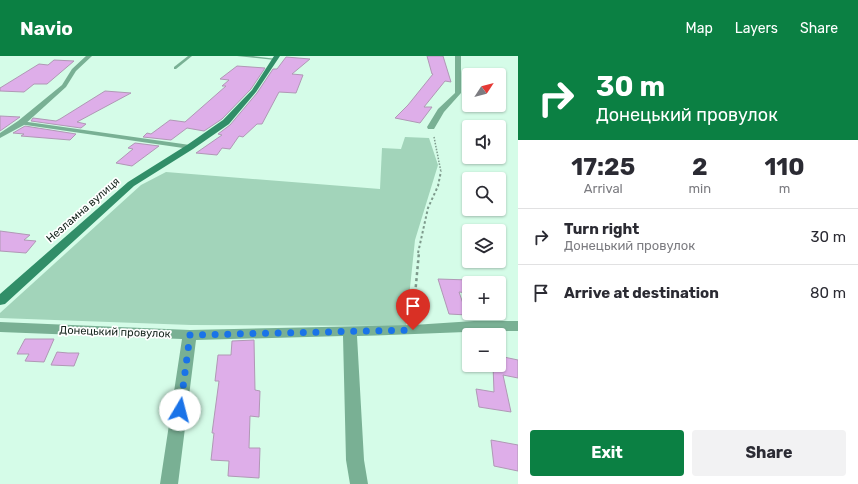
<!DOCTYPE html>
<html lang="en">
<head>
<meta charset="utf-8">
<style>
	body { margin:0; font-family:Rubik,sans-serif; background:#f2f2f3; color:#2b2b33; height:100vh; display:flex; flex-direction:column; font-size:15px; white-space:nowrap }
	* { box-sizing:border-box; margin:0 }
	p { font-size:13px; color:#7c7c81 }
	.icon { flex:none; width:22px; height:22px; fill:none; stroke:currentColor; stroke-width:2; stroke-linecap:round; stroke-linejoin:round }
	.map { position:relative; flex:1; overflow:hidden }
	.panel { display:flex; flex-direction:column; background:#fff; width:340px }
	.panel>* { flex:none }
	.banner { background:#0b8043; color:#fff; overflow:hidden }
	.needle { width:26px; rotate:54deg }
	.buttons { position:absolute; left:462px; top:12px; display:grid; gap:8px }
	.buttons a { display:grid; place-items:center; width:44px; height:44px; border-radius:4px; background:#fff; box-shadow:0 1px 3px #0004; font-size:20px }
	.pin { position:absolute; display:grid; place-items:center; width:34px; height:34px; color:#fff; margin:-41px -17px; border-radius:50% 50% 50% 0; rotate:-45deg; box-shadow:0 0 4px #0007 }
	.pin .icon { rotate:45deg }
	.me { position:absolute; width:44px; margin:-22px; rotate:8deg; stroke-linejoin:round; filter:drop-shadow(0 0 3px #0008) }
	.turn { display:flex; align-items:center; gap:14px; height:84px; padding:0 12px; font-size:18px }
	.turn .icon { width:52px; height:52px; stroke-width:2.5 }
	.turn b { display:block; font-size:28px; line-height:34px }
	.eta { display:flex; justify-content:space-evenly; align-items:center; height:68px; text-align:center }
	.eta b { font-size:24px; font-weight:700; line-height:28px }
	.button { display:flex; gap:8px; margin-top:auto; padding:8px 12px }
	.button a { flex:1; height:46px; border-radius:4px; background:#0b8043; color:#fff; font-size:16px; font-weight:700; line-height:46px; text-align:center }
	.button a+a { background:#f2f2f3; color:#2b2b33 }
	ul { padding:0; list-style:none }
	li { display:flex; align-items:center; gap:12px; height:56px; padding:0 12px; border-top:1px solid #e1e1e2 }
	li div { flex:1 }
	li b { display:block; font-size:15px }
	li em { font-style:normal }
	header { display:flex; align-items:center; gap:24px; box-sizing:border-box; height:56px; padding:0 20px; background:#0b8043; color:#fff }
	header strong { font-size:19px }
	nav { display:flex; gap:22px; margin-inline-start:auto; font-size:14px }
	main { display:flex; flex:1; min-height:0 }
	.map>svg:first-child { display:block }
</style>
</head>
<body>
<header>
<strong>Navio</strong>
<nav><a>Map</a><a>Layers</a><a>Share</a></nav>
</header>
<main>
<div class="map">
<svg width="518" height="428" viewBox="0 0 518 428">
	<rect width="100%" height="100%" fill="#d5fce8"/>
	<!-- green -->
	<polygon fill="#a2d4ba" points="405,81 429,82 438,109 415,184 406,270 191,269 0,262 0,257 141,129 166,116 380,133 382,92 401,93"/>
	<!-- building -->
	<g fill="#deaee9" stroke="#b098b5">
		<polygon points="427,0 443,0 451,26 445,25 424,51 432,51 420,67 395,62 408,49 433,18 432,18"/>
		<polygon points="286,1 310,3 292,18 303,19 296,37 279,36 262,68 257,68 243,81 239,80 230,93 222,92 217,99 196,97 222,79 218,78 230,69 257,37 273,13 277,13"/>
		<polygon points="54,4 74,5 47,28 34,28 24,36 0,35 0,32 39,8 48,9"/>
		<polygon points="237,10 265,12 251,33 222,63 204,75 187,72 171,84 143,81 147,77 151,78 170,64 185,66 226,30 222,30 229,24 220,23"/>
		<polygon points="105,35 131,37 77,66 86,68 81,72 31,65 33,62 56,65 60,63"/>
		<polygon points="0,60 20,61 0,75"/>
		<polygon points="25,70 76,78 70,84 21,80 24,78 13,77"/>
		<polygon points="135,87 159,90 132,110 116,107 133,93 128,92"/>
		<polygon points="0,175 30,179 24,184 36,185 26,197 0,195"/>
		<polygon points="438,223 469,224 469,237 459,236 467,259 449,258"/>
		<polygon points="25,283 54,283 44,306 25,305 29,298 17,298"/>
		<polygon points="254,284 255,334 260,335 259,361 250,360 249,392 260,392 259,422 228,420 229,405 211,404 214,377 212,377 219,325 215,325 218,299 231,299 232,285"/>
		<polygon points="57,296 68,297 79,297 74,310 51,309"/>
		<polygon points="499,300 518,304 518,322 503,319 511,356 479,351 476,333 494,336 493,309 499,309"/>
		<polygon points="491,384 518,389 518,415 494,410"/>
	</g>
	<g fill="none" stroke-linecap="round" stroke-linejoin="round">
		<!-- path-far2 -->
		<polyline stroke="#7d998b" stroke-width="1.5" stroke-dasharray="1.5 1.5" stroke-linecap="butt" points="434,81 441,116"/>
		<!-- path-far1 -->
		<polyline stroke="#7d998b" stroke-width="2" stroke-dasharray="2.5 2.5" stroke-linecap="butt" points="418,197 428,152 438,130 441,115"/>
		<!-- path -->
		<polyline stroke="#7d998b" stroke-width="2.5" stroke-dasharray="3 3" stroke-linecap="butt" points="413,261 419,196"/>
		<!-- lane -->
		<g fill="#79b094" fill-rule="evenodd">
			<polygon points="188,0 192,0 176,13 174,13 174,11"/>
			<polygon points="237,0 253,0 277,3 275,4"/>
			<polygon points="21,65 190,89 193,91 190,93 19,68 18,67"/>
		</g>
		<!-- street -->
		<g fill="#79b094" fill-rule="evenodd">
			<polygon points="86,0 92,0 76,15 66,31 24,69 0,82 0,77 18,65 62,29 72,13"/>
			<polygon points="455,0 461,0 461,37 444,56 434,73 428,73 427,71 438,53 455,37"/>
			<path d="M474,265H518V275C464,275 411,279 357,280L364,404L368,428H350L346,404L343,280L196,284L178,428H160L182,283L0,276V266L190,274L413,269Z"/>
		</g>
		<!-- secondary -->
		<polygon fill="#318e68" fill-rule="evenodd" points="274,0 280,0 256,36 229,68 193,93 134,130 5,248 0,249 0,238 128,126 187,89 223,64 252,34"/>
	</g>
	<g fill="none" stroke-linecap="round" stroke-linejoin="round">
		<!-- route -->
		<polyline stroke="#1a73e8" stroke-width="7" stroke-dasharray="0 12.6" points="180,354 190,279 413,274"/>
	</g>
	<g text-anchor="middle" dominant-baseline="central" stroke-width="3.5" stroke-linejoin="round" paint-order="stroke">
		<!-- street labels -->
		<g font-size="11" fill="#17261e" stroke="#fff">
			<text transform="translate(83 154) rotate(-41)">Незламна вулиця</text>
			<text transform="translate(115 276) rotate(2)">Донецький провулок</text>
		</g>
	</g>
</svg>
<div class="buttons">
<a><svg class="needle" viewBox="-14 -14 28 28"><path d="M0-13l5 13h-10z" fill="#e53935"/><path d="M0 13l5-13h-10z" fill="#7c7c81"/></svg></a>
<a><svg class="icon" aria-label="sound" viewBox="0 0 24 24"><path d="M4 9h4l5-4v14l-5-4H4zM17 9q2 3 0 6"/></svg></a>
<a><svg class="icon" aria-label="search" viewBox="0 0 24 24"><circle cx="10" cy="10" r="6"/><path d="M15 15l6 6"/></svg></a>
<a><svg class="icon" aria-label="layers" viewBox="0 0 24 24"><path d="M12 4l9 5-9 5-9-5zM3 14l9 5 9-5"/></svg></a>
<a>+</a>
<a>−</a>
</div>
<div class="pin" style="left:413px;top:274px;background:#d93025"><svg class="icon" aria-label="arrive" viewBox="0 0 24 24"><path d="M6 21V4h12l-3 4 3 4H6"/></svg></div>
<svg class="me" style="left:180px;top:354px" viewBox="-20 -20 40 40"><circle r="19" fill="#fff"/><path d="M0-13L10 11 0 6-10 11z" fill="#1a73e8"/></svg>
</div>
<section class="panel">
<div class="banner">
<div class="turn"><svg class="icon" aria-label="right" viewBox="0 0 24 24"><path d="M7 20v-9h11M14 6l5 5-5 5"/></svg><div><b>30 m</b>Донецький провулок</div></div>
</div>
<div class="eta">
<div><b>17:25</b><p>Arrival</p></div>
<div><b>2</b><p>min</p></div>
<div><b>110</b><p>m</p></div>
</div>
<ul>
<li><svg class="icon" aria-label="right" viewBox="0 0 24 24"><path d="M7 20v-9h11M14 6l5 5-5 5"/></svg><div><b>Turn right</b><p>Донецький провулок</p></div><em>30 m</em></li>
<li><svg class="icon" aria-label="arrive" viewBox="0 0 24 24"><path d="M6 21V4h12l-3 4 3 4H6"/></svg><div><b>Arrive at destination</b></div><em>80 m</em></li>
</ul>
<div class="button"><a>Exit</a><a>Share</a></div>
</section>
</main>
</body>
</html>
